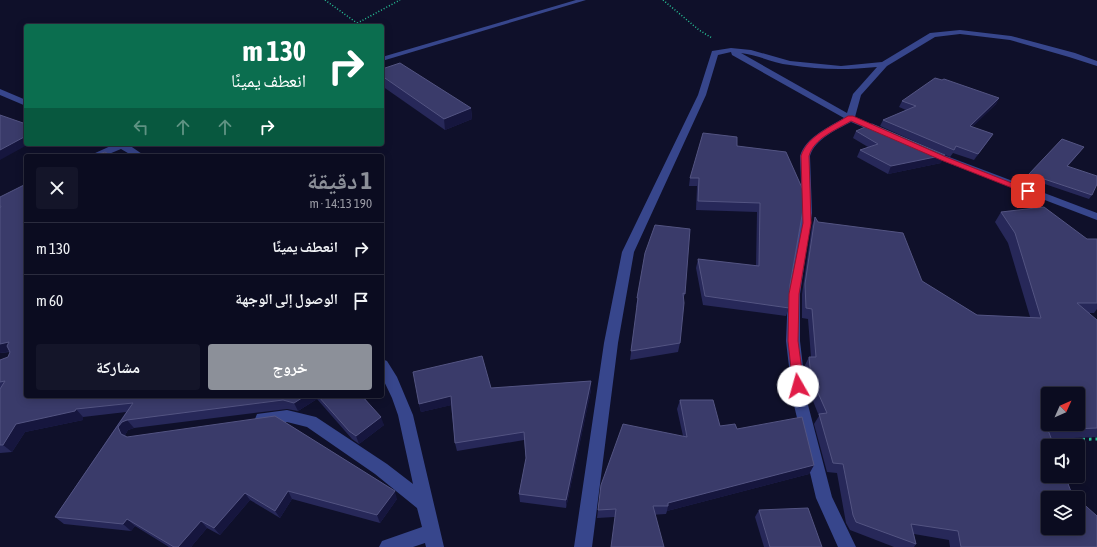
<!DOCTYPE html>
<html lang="ar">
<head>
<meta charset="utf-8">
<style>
	body { margin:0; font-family:"Asap Condensed","Noto Naskh Arabic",sans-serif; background:#141529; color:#f1f3f6; direction:rtl; height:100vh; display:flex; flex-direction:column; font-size:15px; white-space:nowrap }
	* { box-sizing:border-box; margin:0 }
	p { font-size:13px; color:#9a9ba5 }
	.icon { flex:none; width:22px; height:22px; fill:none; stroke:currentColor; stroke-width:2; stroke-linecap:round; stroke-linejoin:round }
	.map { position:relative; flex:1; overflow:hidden; direction:ltr }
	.panel { position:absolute; left:24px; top:154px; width:360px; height:244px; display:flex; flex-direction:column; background:#0b0c20; border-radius:4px; box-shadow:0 2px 10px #0003,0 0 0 1px #2b2c3e; direction:rtl }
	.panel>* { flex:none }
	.hud { position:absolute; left:24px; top:24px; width:360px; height:122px; border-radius:4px; box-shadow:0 2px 10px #0003,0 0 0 1px #2b2c3e; direction:rtl; background:#0b6e4f; color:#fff; overflow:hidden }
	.needle { width:26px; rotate:45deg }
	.tools { position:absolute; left:1041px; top:387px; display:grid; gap:8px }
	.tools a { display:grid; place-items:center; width:44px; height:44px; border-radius:4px; background:#0b0c20; box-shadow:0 2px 10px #0003,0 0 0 1px #2b2c3e; font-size:20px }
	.pin { position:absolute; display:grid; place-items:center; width:34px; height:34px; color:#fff; margin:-17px; border-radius:8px; box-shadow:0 2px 6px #0006 }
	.me { position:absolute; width:44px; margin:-22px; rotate:353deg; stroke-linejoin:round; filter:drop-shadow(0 0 3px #0008) }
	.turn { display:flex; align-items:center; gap:14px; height:84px; padding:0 12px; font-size:18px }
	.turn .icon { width:52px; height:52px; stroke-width:2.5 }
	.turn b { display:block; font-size:28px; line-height:34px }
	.lanes { display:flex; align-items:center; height:38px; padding:0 12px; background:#0003; justify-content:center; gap:20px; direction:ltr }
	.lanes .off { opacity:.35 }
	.round { display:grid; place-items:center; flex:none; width:42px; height:42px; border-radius:4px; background:#141529 }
	.summary { display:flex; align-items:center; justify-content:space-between; height:68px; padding:0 12px }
	h1 { font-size:24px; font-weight:700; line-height:30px; color:#8c9099 }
	.primary-button { display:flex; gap:8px; margin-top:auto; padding:8px 12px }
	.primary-button a { flex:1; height:46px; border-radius:4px; background:#8c9099; color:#fff; font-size:16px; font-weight:700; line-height:46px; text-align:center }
	.primary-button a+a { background:#141529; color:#f1f3f6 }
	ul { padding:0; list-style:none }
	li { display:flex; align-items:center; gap:12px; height:52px; padding:0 12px; border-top:1px solid #2b2c3e }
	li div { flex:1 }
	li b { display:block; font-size:15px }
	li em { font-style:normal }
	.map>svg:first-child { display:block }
</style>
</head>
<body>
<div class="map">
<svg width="1097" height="547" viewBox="0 0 1097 547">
	<rect width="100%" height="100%" fill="#0f102a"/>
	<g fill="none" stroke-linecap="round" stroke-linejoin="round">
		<!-- path-far1 -->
		<g stroke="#28c398" stroke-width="1.5" stroke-dasharray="1 2" stroke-linecap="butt">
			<polyline points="325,0 357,23"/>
			<polyline points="663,0 699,30 712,38"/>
			<polyline points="352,26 400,0"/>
		</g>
		<!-- path -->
		<polyline stroke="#28c398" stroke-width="3" stroke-dasharray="2.5 4" stroke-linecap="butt" points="1050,440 1097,439"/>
		<!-- minor -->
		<g fill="#37468c" fill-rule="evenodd">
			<polygon points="576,0 586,0 382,61 382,57"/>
			<path d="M960,30L1011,36L1075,53L1097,61V66L1069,57L1010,40L960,34L935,37L887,66L861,95L855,117L885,130L887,132L885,134H879L851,122C836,130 815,139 810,156L812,213L800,294V341L807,401L832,497L856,547H838L816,498L793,401L786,341L788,294L802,213L800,156C806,137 827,128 844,118L732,55L731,52L718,55L706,95L634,252L618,343L592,547H574L604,343L622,252L698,95L712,51L731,48L751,50L790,61L841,66L882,62L930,33ZM741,53C758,55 773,63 790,65C820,70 847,70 877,67L853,94L847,113Z"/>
			<polygon points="0,89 26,100 26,106 0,95"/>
			<polygon points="115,144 130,144 129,145 145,156 133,156 121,149 104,156 91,156 93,154"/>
			<polygon points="928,149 1097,213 1097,220 925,154 923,152"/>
			<polygon points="382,359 387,361 397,377 413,415 444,547 426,547 425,543 413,547 379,547 382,541 422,527 417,508 375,474 307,427 287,422 262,425 257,424 255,419 257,414 287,410 316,417 387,464 413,484 398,415 392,398 382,377"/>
		</g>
	</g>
	<!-- wall -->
	<g fill="#272859">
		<polygon points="382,69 471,108 472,119 445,130 382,86"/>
		<polygon points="999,98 996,104 972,127 993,134 989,140 974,160 953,153 950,157 880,126 883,120 906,110 899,107 902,101"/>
		<polygon points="856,131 941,163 888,174 857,157 860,150 868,147 853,138"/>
		<polygon points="737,146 786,152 790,285 789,308 786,316 703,305 696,268 698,259 756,266 757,212 696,210 697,186 689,186 690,178"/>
		<polygon points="1081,151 1068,166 1092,195 1089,199 1027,178 1029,174"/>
		<polygon points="0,207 26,396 365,396 364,397 384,425 359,444 352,439 317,399 298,411 287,409 134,428 128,430 125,435 127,437 397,499 380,523 292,499 280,518 250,500 220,535 207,528 191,547 169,547 135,526 131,531 64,524 55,517 126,412 83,417 83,420 25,432 12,452 0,453 0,360 8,357 10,352 0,353"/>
		<polygon points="1001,212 1087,239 1097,239 1097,309 1094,313 1088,313 1097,320 1097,437 1051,439 1072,494 1097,547 950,547 949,540 914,534 916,544 914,547 894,547 850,530 846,523 837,473 827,472 814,424 819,416 807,386 804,367 809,357 811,357 808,319 802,318 802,294 812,226 815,217 818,222 922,281 977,315 1030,317 1008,243 995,222"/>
		<polygon points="645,253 685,294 683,299 680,343 678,352 630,360 637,307 636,307"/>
		<polygon points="591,381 591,390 566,508 520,502 519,494 526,459 524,440 457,451 455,443 451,405 421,412 419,404 491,388"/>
		<polygon points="680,400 720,426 737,429 814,465 809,474 667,511 666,514 597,518 601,485 683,436 677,409"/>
		<polygon points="759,510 822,547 764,547 755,517"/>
	</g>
	<!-- shaded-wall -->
	<g fill="#16163e">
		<polygon points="999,98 996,104 966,133 970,126"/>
		<polygon points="471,108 472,119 445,130 444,119"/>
		<polygon points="993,134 989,140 974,160 978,154"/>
		<polygon points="26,136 26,144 29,144 0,160 0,150"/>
		<polygon points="945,155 941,163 888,174 891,166"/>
		<polygon points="9,342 17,350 0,353 0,344"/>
		<polygon points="591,381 591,390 566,508 566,500"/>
		<polygon points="305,396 316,396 317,399 298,411 294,403"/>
		<polygon points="451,396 452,405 421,412 419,404"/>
		<polygon points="76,409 83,417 83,420 25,432 12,452 3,445 16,424"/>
		<polygon points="381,417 384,425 359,444 356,436"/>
		<polygon points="127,420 134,428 128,430 125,435 121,434 118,427 122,422"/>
		<polygon points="814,465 809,474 667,511 668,506 668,503"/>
		<polygon points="288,491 292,499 280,518 275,511"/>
		<polygon points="395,491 397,499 380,523 377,515"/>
		<polygon points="245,493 250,500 220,535 214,528"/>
		<polygon points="127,519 135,526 131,531 123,524"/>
		<polygon points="201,521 207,528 191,547 178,547"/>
	</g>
	<!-- building -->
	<g fill="#3a3b6a" stroke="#535482" fill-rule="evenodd">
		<polygon points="400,63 471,108 444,119 382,76 382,69"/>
		<polygon points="935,78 942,80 944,79 999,98 970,126 993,134 978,154 956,146 954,150 883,120 916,106 902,101"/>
		<polygon points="0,115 26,124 26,136 0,150"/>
		<polygon points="872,124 945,155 891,166 860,150 878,144 856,131"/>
		<polygon points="703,133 737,137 737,146 786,152 803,190 804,204 790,285 789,308 705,296 698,259 759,266 760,203 698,201 699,178 690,178"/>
		<polygon points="1062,139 1084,147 1067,166 1097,176 1097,184 1092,195 1029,174"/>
		<polygon points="105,152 112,156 92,156"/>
		<polygon points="26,184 26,396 305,396 294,403 283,400 127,420 122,422 118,427 121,434 127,437 275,416 395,491 377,515 288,491 275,511 245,493 214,528 201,521 178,547 174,547 127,519 123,524 55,517 133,403 76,409 75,411 16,424 3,445 0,445 0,389 5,381 0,382 0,360 8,357 10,352 7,346 9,342 0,344 0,207 1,207 0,205 0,197"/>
		<path d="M1044,207L1087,239H1097V303H1077L1097,320V428L1048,430L1054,446H1048V476H1065L1072,494L1077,498H1048V528H1078V499L1097,516V547H961L958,531L911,524L916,544L856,522L853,515L843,464L833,463L819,414L827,413L811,377L809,357H816L812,309L806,308L805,284L815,217L818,222L903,233L922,281L977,315L1041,318L1015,233L1001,212ZM1048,394H1078V424H1048Z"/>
		<polygon points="655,225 690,229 685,294 683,293 684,303 680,343 631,351 638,298 637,298 645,253"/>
		<polygon points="482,356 491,388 591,381 566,500 519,494 526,458 524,432 455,443 451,396 419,404 413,372"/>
		<polygon points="318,396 362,396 381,417 356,436 349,431"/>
		<polygon points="680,400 713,400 720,426 735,424 737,429 802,417 814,465 668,503 668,506 653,506 664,547 611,547 616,509 598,510 601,485 623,424 687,437"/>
		<polygon points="808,508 822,547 770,547 759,510"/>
	</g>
	<!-- route -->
	<path fill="#e11d48" stroke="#92132f" d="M848,116H853L946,157L1032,191L1028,193H1025L941,160L851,121C836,130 814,138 809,156L811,223L799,294L798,341L804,386L802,389L798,391L794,389L793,386L788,341L789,294L803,223L801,156C807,136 831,127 848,116Z"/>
</svg>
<div class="tools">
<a><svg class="needle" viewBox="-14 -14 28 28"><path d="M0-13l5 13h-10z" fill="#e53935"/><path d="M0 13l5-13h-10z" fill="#9a9ba5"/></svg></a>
<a><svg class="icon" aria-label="sound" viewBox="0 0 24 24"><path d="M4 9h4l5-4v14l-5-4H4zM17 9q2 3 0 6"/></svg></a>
<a><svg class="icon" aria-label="layers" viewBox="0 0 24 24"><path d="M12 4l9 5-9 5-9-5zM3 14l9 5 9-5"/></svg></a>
</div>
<div class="pin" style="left:1028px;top:191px;background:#d93025"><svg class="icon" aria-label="arrive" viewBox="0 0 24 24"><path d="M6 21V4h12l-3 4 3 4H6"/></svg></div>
<svg class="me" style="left:798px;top:386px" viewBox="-20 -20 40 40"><circle r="19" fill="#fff"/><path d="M0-13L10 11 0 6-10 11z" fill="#e11d48"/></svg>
<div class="hud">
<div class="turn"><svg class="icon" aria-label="right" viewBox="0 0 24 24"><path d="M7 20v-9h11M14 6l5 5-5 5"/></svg><div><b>130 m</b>انعطف يمينًا</div></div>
<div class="lanes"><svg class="icon off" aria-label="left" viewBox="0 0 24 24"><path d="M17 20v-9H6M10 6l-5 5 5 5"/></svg><svg class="icon off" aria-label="ahead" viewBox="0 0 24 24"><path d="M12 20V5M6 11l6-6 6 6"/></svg><svg class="icon off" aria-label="ahead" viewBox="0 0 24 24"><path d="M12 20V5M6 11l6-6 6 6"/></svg><svg class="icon" aria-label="right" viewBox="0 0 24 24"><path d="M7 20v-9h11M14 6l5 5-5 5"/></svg></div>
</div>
<section class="panel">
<div class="summary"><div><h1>1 دقيقة</h1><p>190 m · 14:13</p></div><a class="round"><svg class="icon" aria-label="close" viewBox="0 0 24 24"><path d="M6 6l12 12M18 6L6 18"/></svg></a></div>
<ul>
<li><svg class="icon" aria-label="right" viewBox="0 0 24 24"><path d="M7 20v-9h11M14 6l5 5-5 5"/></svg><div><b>انعطف يمينًا</b></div><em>130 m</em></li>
<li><svg class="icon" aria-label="arrive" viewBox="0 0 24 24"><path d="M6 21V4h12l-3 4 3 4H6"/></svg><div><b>الوصول إلى الوجهة</b></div><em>60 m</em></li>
</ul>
<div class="primary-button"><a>خروج</a><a>مشاركة</a></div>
</section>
</div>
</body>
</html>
